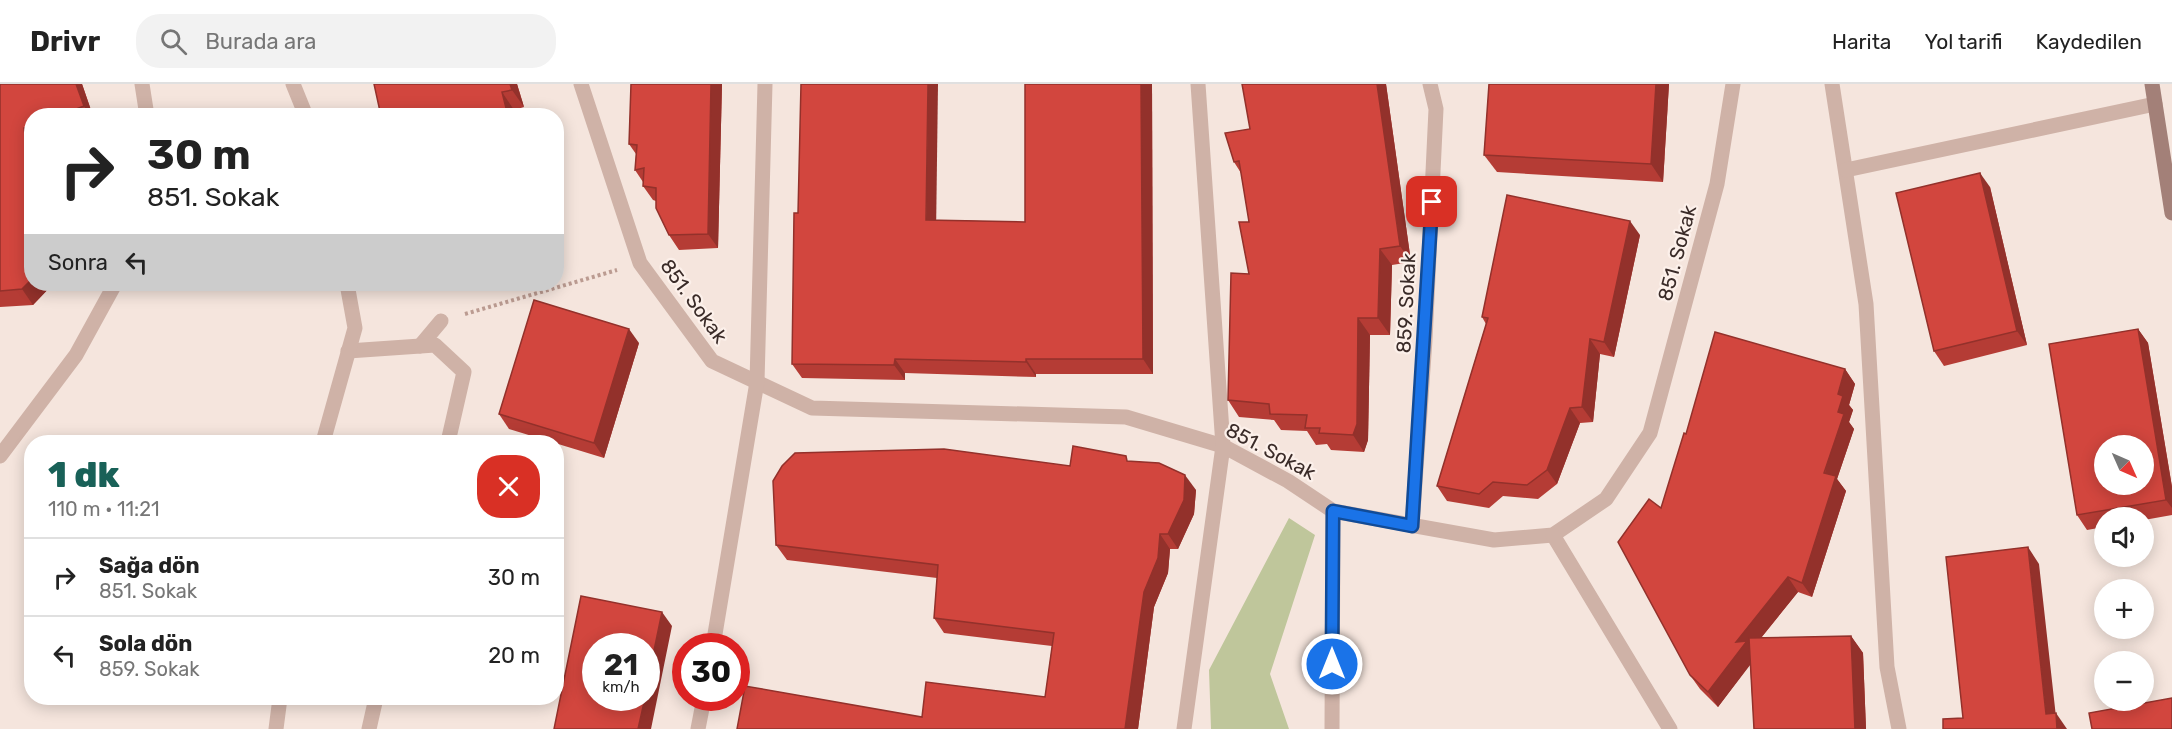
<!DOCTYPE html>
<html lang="tr">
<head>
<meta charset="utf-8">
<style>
	body { margin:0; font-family:Rubik,sans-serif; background:#f2f2f2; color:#222; height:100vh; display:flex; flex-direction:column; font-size:22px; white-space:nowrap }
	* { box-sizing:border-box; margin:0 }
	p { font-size:20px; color:#767676 }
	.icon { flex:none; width:33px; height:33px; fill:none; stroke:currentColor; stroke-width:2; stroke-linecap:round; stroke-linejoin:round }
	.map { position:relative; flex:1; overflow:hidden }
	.panel { position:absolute; left:24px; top:351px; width:540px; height:270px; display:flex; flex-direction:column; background:#fff; border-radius:24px; box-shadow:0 3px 15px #0003 }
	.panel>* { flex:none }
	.banner { position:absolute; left:24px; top:24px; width:540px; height:183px; border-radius:24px; box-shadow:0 3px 15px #0003; background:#fff; color:#222; overflow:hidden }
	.needle { width:39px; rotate:135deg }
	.fabs { position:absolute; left:2094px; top:351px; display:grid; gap:12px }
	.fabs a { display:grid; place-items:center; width:60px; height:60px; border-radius:50%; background:#fff; box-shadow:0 3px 15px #0003; font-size:30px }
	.speed { position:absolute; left:582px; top:549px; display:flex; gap:12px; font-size:30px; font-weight:700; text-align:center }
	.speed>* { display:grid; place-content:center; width:78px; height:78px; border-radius:50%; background:#fff; box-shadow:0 3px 15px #0003; line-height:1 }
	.speed small { font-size:15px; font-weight:400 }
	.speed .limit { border:9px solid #d22; background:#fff; color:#111 }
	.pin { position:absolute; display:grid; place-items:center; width:51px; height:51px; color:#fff; margin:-26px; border-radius:12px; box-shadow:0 3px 9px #0006 }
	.me { position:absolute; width:66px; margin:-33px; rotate:0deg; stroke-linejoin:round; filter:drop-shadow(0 0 4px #0008) }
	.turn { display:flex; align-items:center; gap:21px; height:126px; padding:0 24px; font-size:27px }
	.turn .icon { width:78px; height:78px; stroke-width:2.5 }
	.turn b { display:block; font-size:42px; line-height:51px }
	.then { display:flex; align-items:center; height:57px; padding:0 24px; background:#0003; gap:12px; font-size:22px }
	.round { display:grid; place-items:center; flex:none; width:63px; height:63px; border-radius:24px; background:#f2f2f2 }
	.headline { display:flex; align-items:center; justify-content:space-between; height:102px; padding:0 24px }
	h1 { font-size:36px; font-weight:800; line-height:45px; color:#196158 }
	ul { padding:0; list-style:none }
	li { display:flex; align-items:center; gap:18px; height:78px; padding:0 24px; border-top:2px solid #e0e0e0 }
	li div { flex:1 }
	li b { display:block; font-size:22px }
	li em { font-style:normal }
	header { display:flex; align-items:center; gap:36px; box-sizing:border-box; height:84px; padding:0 30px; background:#fff; border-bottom:2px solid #e0e0e0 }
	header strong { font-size:28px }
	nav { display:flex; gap:33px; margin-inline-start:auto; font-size:21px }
	.search { width:420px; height:54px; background:#f2f2f2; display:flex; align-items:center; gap:15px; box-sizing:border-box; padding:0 21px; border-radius:24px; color:#767676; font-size:22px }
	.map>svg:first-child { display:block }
</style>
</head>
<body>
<header>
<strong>Drivr</strong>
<div class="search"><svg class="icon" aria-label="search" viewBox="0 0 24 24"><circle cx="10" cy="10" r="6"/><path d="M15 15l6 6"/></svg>Burada ara</div>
<nav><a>Harita</a><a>Yol tarifi</a><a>Kaydedilen</a></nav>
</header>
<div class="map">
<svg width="2172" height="645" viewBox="0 0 2172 645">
	<rect width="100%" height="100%" fill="#f5e5dd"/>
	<!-- green -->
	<polygon fill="#bfc69b" points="1289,434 1315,451 1270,590 1289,645 1211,645 1209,586"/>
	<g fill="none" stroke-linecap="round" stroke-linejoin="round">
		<!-- path -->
		<polyline stroke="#bb9b91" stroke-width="4" stroke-dasharray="3 3" stroke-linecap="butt" points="465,230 617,186"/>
		<!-- street -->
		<g stroke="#cfb2a7" stroke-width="15">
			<polyline points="142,0 147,32"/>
			<polyline points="293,0 306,32"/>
			<polyline points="581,0 640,179 712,277 812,324 1126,333 1223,362 1288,397 1333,427 1494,456 1553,451 1606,415 1650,349 1717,100 1733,0"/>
			<polyline points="1832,0 1866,220 1887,583 1899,645"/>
			<polyline points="1846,86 2155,20"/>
			<polyline points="420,262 441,237"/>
			<polyline points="348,267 435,261 464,288 448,358"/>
			<polyline points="323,358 355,244 347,200"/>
			<polyline points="0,372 76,271 115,200"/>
			<polyline points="1412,442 1425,256 1436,25 1430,0"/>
			<polyline points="1553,451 1670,645"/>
			<polyline points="713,562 757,298 765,0"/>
			<polyline points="276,645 280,614"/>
			<polyline points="369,645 376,614"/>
			<polyline points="698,645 704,614"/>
			<polyline points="1184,645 1223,362 1198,0"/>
			<polyline points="1332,645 1333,427"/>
		</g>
		<!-- secondary -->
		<polyline stroke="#a38078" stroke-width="15" points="2152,0 2172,129"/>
	</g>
	<!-- wall -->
	<g fill="#b53c35">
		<polygon points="0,0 82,0 93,32 32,32 32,200 53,200 33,221 0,223"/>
		<polygon points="517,0 524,23 514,26 381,32"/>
		<polygon points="631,0 722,0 718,164 679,166 669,151 656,117 653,116 643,102 643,98 635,86 636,70 629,60"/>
		<polygon points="1025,0 1152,0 1153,290 1036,290 1036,293 905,289 905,296 802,294 792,280 798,129 936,136 1025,138"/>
		<polygon points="1386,0 1411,178 1392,181 1390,251 1370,251 1368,356 1364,368 1331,366 1327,360 1316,361 1307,347 1281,346 1274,336 1239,333 1228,316 1249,190 1249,138 1241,89 1234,78 1250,45"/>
		<polygon points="1489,0 1669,0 1663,98 1497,88 1484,71"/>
		<polygon points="1990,103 2027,261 1944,282 1934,267"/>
		<polygon points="1640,151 1614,273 1600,270 1593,338 1580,339 1557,400 1538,415 1503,412 1489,424 1447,417 1437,402 1486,240 1482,233"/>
		<polygon points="2138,245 2148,259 2172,403 2172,431 2144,436 2144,434 2104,434 2104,443 2087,446 2077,431"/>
		<polygon points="639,259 604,374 509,345 499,330"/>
		<polygon points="1845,285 1855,300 1849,321 1853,326 1849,338 1854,345 1837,395 1846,407 1812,513 1798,508 1761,554 1851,552 1863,569 1866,645 1754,645 1750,580 1718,623 1700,605 1690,591 1686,350"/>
		<polygon points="1130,377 1196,406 1194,430 1178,465 1170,465 1168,489 1154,523 1138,645 737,645 922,633 1045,613 1052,562 944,549 934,534 937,494 787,476 776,461 1070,382"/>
	</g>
	<!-- shaded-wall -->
	<g fill="#93312b">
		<polygon points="76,0 82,0 93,32 90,32 84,22"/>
		<polygon points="510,0 517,0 524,23 512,6"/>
		<polygon points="711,0 722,0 718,164 708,150"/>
		<polygon points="928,0 938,0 936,151 926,136"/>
		<polygon points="1141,0 1152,0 1153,290 1143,275"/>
		<polygon points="1377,0 1386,0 1411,178 1400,162"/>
		<polygon points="1656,0 1669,0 1663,98 1651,80"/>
		<polygon points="502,8 514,26 516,32 508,32"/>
		<polygon points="24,44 32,55 32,104"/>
		<polygon points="1980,89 1990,103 2027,261 2017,247"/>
		<polygon points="1630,137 1640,151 1614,273 1604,258"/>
		<polygon points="1380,165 1392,181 1390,251 1378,234"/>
		<polygon points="32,195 32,200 53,200 33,221 22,205"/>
		<polygon points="1358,234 1370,251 1368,356 1364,368 1353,351"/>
		<polygon points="629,245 639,259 604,374 594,359"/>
		<polygon points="2138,245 2148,259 2172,403 2172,424 2166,416"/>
		<polygon points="1590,255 1600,270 1593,338 1582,323"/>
		<polygon points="895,275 905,289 905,296 894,281"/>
		<polygon points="1026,275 1036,290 1036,293 1026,278"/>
		<polygon points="1845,285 1855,300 1849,321 1853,326 1849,338 1854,345 1837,395 1846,407 1812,513 1802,499 1838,328 1838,310"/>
		<polygon points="1570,324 1580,339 1557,400 1547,386"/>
		<polygon points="1185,391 1196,406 1194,430 1178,465 1168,450"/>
		<polygon points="1160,450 1170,465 1168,489 1154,523 1138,645 1125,645 1144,508"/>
		<polygon points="2028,463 2039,480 2056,633 2056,629 2067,645 2057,645 2046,630"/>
		<polygon points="1788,493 1798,508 1752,565 1757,572 1718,623 1708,608 1736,558"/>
		<polygon points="662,528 672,542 651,645 638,645 645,614 646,614 646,605"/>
		<polygon points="1851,552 1863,569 1866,645 1855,645"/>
	</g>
	<!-- building -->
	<g fill="#d2463e" stroke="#93312b" stroke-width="1.5" fill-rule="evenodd">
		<polygon points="0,0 76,0 84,22 58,32 32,32 32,41 24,44 32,104 32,195 22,205 0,207"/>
		<polygon points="374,0 510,0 512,6 502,8 508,32 381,32"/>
		<polygon points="631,0 711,0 708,150 669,151 656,124 656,104 643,102 644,84 635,86 637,61 629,60"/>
		<polygon points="801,0 928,0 926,136 1025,138 1025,0 1141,0 1143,275 1026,275 1026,278 895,275 894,281 792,280 794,129 798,129"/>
		<polygon points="1242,0 1377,0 1400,162 1380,165 1378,234 1358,234 1357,340 1353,351 1319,349 1320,344 1305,344 1307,331 1270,330 1269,320 1228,316 1231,189 1249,190 1239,138 1249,138 1239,77 1234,78 1225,49 1250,45"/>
		<polygon points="1489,0 1656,0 1651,80 1484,71"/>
		<polygon points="1980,89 2017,247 1934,267 1896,109"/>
		<polygon points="1507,111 1630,137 1604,258 1590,255 1582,323 1570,324 1547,386 1527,401 1493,398 1479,410 1437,402 1488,234 1482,233"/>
		<polygon points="534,216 629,245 594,359 499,330"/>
		<path d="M2138,245L2166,416L2077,431L2049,260ZM2104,362H2144V400H2104Z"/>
		<polygon points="1715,248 1845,285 1838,310 1843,312 1838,328 1844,330 1824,389 1836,392 1802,499 1788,493 1736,558 1747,557 1708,608 1690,591 1618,458 1649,415 1661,424 1684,349 1686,350"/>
		<polygon points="1073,362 1126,372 1127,377 1159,379 1185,391 1184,416 1168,450 1160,450 1158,474 1144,508 1125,645 737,645 745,602 922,633 926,598 1045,613 1054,549 934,534 938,481 776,461 773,397 782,382 795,369 944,365 1070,382"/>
		<polygon points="2028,463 2046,630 2056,629 2057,645 1943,645 1943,635 1963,634 1946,473"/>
		<polygon points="581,512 662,528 646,605 646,562 596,562 596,614 645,614 638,645 554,645"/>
		<polygon points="1851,552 1855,645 1754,645 1749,554"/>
		<polygon points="2172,614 2172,645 2092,645 2089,629"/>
	</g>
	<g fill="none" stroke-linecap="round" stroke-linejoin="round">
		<!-- route casing -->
		<g stroke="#114b97" stroke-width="15">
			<polyline id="route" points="1332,580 1333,427 1412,442 1432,118"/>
		</g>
		<!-- route -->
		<use href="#route" stroke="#1a73e8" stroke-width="10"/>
	</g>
	<g text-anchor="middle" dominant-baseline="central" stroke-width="4.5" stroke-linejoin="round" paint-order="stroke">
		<!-- street labels -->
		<g font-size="20" fill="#3a2b28" stroke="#fcf0ea">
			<text transform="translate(1677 169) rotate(-75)">851. Sokak</text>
			<text transform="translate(694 217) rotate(54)">851. Sokak</text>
			<text transform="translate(1406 219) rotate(-87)">859. Sokak</text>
			<text transform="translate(1271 367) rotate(28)">851. Sokak</text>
		</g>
	</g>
</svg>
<div class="fabs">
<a><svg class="needle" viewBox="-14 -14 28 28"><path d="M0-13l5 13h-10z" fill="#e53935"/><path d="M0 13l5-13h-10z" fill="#767676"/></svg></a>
<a><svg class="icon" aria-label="sound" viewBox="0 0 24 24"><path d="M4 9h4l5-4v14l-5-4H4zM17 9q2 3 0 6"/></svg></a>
<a>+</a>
<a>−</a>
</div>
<div class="speed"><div>21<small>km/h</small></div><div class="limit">30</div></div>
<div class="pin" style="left:1432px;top:118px;background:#d93025"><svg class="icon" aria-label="arrive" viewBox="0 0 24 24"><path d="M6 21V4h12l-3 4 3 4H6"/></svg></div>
<svg class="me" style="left:1332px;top:580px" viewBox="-20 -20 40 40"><circle r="17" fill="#1a73e8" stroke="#fff" stroke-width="3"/><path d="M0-11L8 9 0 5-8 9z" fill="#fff"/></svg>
<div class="banner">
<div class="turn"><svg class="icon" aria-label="right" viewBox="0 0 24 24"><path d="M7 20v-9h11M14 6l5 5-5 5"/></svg><div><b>30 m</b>851. Sokak</div></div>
<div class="then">Sonra<svg class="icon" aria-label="left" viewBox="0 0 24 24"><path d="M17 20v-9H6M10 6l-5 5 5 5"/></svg></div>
</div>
<section class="panel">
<div class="headline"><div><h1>1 dk</h1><p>110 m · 11:21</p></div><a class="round" style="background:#d93025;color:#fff"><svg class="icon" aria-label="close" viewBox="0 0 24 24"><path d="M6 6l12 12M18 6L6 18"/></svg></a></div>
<ul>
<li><svg class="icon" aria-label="right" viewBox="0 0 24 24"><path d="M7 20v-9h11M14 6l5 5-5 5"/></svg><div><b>Sağa dön</b><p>851. Sokak</p></div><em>30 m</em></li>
<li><svg class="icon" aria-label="left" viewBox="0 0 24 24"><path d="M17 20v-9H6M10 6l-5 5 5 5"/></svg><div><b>Sola dön</b><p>859. Sokak</p></div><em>20 m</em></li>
</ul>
</section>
</div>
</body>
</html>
